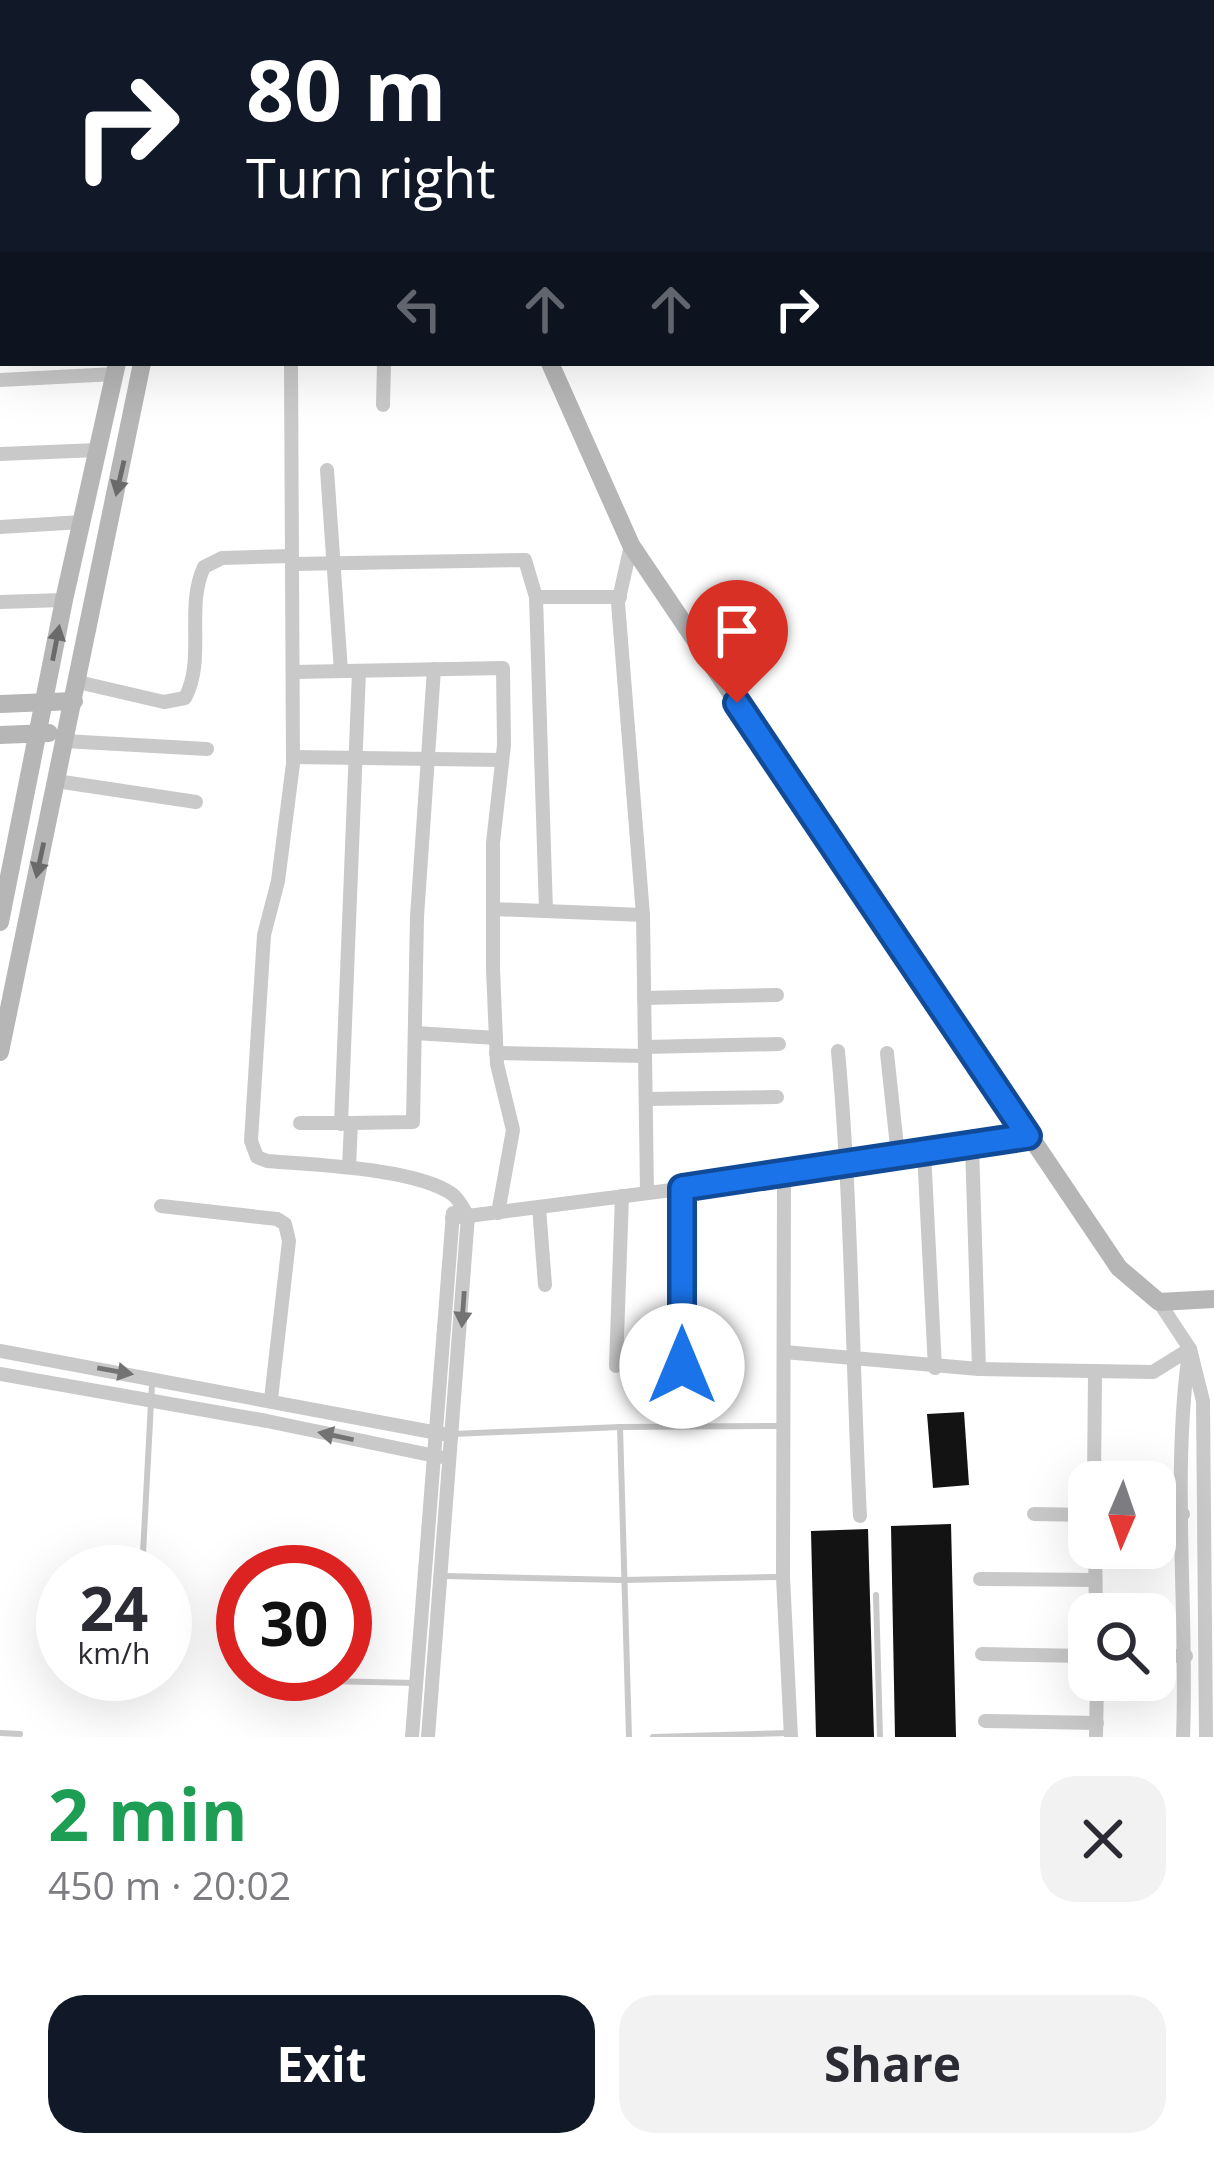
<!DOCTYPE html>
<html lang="en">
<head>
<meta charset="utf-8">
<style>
	body { margin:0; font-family:"Open Sans",sans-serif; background:#f2f2f3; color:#2b2b33; height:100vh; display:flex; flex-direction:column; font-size:45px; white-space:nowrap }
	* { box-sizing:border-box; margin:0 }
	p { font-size:39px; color:#7c7c81 }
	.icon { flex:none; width:66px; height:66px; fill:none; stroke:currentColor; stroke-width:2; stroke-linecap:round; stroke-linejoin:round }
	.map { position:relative; height:1737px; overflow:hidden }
	.details { display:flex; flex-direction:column; background:#fff; flex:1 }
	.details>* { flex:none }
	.hud { position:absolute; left:0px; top:0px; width:1215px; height:366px; box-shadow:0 12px 48px #0002; background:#111827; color:#fff; overflow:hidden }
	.needle { width:78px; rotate:182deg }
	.controls { position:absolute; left:1068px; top:1461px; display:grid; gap:24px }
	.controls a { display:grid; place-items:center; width:108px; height:108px; border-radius:24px; background:#fff; box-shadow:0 12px 48px #0002; font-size:60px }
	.speed { position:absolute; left:36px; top:1545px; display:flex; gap:24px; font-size:60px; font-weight:700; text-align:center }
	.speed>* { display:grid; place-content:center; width:156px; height:156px; border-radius:50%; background:#fff; box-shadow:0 12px 48px #0002; line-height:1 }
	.speed small { font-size:30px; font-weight:400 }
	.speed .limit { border:18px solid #d22; background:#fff; color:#111 }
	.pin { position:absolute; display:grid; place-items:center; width:102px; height:102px; color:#fff; margin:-123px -51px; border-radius:50% 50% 50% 0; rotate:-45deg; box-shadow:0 0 12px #0007 }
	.pin .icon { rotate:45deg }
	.me { position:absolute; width:132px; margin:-66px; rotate:0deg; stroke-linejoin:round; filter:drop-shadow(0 0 9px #0008) }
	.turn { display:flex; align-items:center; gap:42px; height:252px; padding:0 48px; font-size:54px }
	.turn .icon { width:156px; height:156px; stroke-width:2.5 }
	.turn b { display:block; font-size:84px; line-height:102px }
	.lanes { display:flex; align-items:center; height:114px; padding:0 48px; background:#0003; justify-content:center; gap:60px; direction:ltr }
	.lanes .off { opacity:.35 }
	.round { display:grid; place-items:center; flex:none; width:126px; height:126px; border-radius:36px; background:#f2f2f3 }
	.summary { display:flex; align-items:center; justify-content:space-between; height:204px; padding:0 48px }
	h1 { font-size:72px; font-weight:700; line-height:90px; color:#1e9e55 }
	.primary-button { display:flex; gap:24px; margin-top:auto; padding:24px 48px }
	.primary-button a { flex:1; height:138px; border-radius:36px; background:#111827; color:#fff; font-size:48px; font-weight:700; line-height:138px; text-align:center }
	.primary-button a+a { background:#f2f2f3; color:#2b2b33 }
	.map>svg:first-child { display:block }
</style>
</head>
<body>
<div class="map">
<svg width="1214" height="1737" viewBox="0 0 1214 1737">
	<rect width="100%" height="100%" fill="#fff"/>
	<!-- building -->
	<g fill="#131313">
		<polygon points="964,1412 969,1485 933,1488 927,1414"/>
		<polygon points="951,1524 956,1737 895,1737 891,1526"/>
		<polygon points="868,1529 874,1737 816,1737 811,1531"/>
	</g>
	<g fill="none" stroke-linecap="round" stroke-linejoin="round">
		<!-- lane -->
		<g stroke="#c9c9c9" stroke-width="6">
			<polyline points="888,0 890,3"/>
			<polyline points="620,1427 629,1737"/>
			<polyline points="453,1434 620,1427 779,1426"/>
			<polyline points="142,1572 152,1384"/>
			<polyline points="445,1576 622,1580 779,1577"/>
			<polyline points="876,1595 880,1737"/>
			<polyline points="280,1680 415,1683"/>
			<polyline points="136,1687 137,1674"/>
			<polyline points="0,1733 20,1734"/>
			<polyline points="653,1737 788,1733"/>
		</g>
		<!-- street -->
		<g stroke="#c9c9c9" stroke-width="14">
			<polyline points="605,0 607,3"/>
			<polyline points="22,3 23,0"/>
			<polyline points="76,3 77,0"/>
			<polyline points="296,3 296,0"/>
			<polyline points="400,3 401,0"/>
			<polyline points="709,3 711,0"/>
			<polyline points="0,133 3,133"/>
			<polyline points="0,205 3,151"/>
			<polyline points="0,226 3,226"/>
			<polyline points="0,303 3,303"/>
			<path d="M291,363L293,764L278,881L264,935L251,1141L257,1157L267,1161C313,1165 415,1168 452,1194C459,1199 463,1208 468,1216L428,1737"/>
			<polyline points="0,380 115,374"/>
			<polyline points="383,405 384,363"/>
			<polyline points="0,454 98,450"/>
			<polyline points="327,470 341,671"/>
			<polyline points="0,527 82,522"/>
			<polyline points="631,545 618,603 643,915 647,1192"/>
			<polyline points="292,564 525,560 536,597 620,597"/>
			<polyline points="536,597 546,911"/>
			<polyline points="0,602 64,600"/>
			<polyline points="293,672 503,668 504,745 493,843 493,969 497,1064 513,1130 498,1213"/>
			<path d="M78,682L164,702L185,698C206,659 185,607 204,567L222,558L292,556"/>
			<polyline points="64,741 207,749"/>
			<polyline points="293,757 502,760"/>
			<polyline points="56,781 196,802"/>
			<polyline points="493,909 643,915"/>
			<polyline points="644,998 777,995"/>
			<polyline points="415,1033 496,1038"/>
			<polyline points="645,1047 779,1044"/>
			<path d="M838,1051C852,1206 852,1361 860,1516"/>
			<polyline points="496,1053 645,1056"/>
			<polyline points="887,1053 898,1156"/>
			<polyline points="646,1099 777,1097"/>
			<polyline points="300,1123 349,1123"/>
			<polyline points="341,1124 359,671"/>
			<polyline points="924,1152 935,1368"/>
			<polyline points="349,1167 351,1123 413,1122 417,917 434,669"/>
			<polyline points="784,1174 783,1577 791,1737"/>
			<polyline points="161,1206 277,1219 285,1224 289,1241 271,1399"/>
			<polyline points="539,1207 545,1285"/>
			<polyline points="452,1218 719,1184 1028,1136"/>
			<polyline points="1159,1302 1190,1349 1203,1401 1206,1737"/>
			<polyline points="0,1351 443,1434"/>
			<polyline points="784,1352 979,1369 972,1145"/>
			<polyline points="616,1366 622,1196"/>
			<polyline points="682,1366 682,1188"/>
			<polyline points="979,1369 1153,1372 1190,1349"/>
			<polyline points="0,1374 267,1421 440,1457"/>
			<polyline points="1094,1482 1095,1373"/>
			<polyline points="1034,1514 1089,1515"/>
			<polyline points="1155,1514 1183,1514"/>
			<polyline points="1095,1548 1096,1614"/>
			<polyline points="980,1579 1095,1580"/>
			<polyline points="982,1654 1089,1656"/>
			<polyline points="1155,1656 1186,1656"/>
			<polyline points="985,1721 1097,1723"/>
			<polyline points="412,1737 453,1213"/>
			<polyline points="1096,1737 1097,1680"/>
			<path d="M1183,1737C1188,1612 1172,1484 1188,1360"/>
		</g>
		<!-- secondary -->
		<g stroke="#b6b6b6" stroke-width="18">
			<polyline points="189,3 189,0"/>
			<polyline points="217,3 218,0"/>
			<polyline points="0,43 3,43"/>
			<polyline points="550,363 631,545 1119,1268 1159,1302 1214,1299"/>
			<polyline points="0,704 74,701"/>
			<polyline points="0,735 49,733"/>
			<polyline points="0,922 64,600 117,363"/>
			<polyline points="0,1052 142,363"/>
		</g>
	</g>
	<!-- one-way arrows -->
	<defs><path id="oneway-solid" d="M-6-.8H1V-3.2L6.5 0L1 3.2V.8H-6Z" transform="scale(3)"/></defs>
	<g fill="#6a6a6a">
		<use href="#oneway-solid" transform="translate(120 478) rotate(103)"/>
		<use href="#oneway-solid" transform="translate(56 643) rotate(-79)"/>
		<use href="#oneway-solid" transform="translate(40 860) rotate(102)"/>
	</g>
	<g fill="#737373">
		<use href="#oneway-solid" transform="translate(463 1309) rotate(94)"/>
		<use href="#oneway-solid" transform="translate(115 1371) rotate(10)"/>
		<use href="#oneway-solid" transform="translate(336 1436) rotate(-168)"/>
	</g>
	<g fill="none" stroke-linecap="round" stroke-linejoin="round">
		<!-- route casing -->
		<g stroke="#114b97" stroke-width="30">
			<polyline id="route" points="682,1366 682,1188 1028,1136 737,703"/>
		</g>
		<!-- route -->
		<use href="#route" stroke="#1a73e8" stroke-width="21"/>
	</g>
</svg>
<div class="controls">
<a><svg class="needle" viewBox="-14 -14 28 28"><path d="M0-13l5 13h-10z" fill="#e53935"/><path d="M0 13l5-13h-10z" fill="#7c7c81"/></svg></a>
<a><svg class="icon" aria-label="search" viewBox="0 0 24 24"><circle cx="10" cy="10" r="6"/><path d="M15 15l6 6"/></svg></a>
</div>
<div class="speed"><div>24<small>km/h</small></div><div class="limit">30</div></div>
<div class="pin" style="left:737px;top:703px;background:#d93025"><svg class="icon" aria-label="arrive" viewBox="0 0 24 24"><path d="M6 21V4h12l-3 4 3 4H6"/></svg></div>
<svg class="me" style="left:682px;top:1366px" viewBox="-20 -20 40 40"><circle r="19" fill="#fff"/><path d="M0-13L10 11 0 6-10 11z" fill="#1a73e8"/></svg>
<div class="hud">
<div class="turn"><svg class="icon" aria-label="right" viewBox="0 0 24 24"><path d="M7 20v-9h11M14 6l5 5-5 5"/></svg><div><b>80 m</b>Turn right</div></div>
<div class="lanes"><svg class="icon off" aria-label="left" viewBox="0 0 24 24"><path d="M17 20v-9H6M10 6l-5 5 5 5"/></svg><svg class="icon off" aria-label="ahead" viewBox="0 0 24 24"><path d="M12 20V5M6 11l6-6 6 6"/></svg><svg class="icon off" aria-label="ahead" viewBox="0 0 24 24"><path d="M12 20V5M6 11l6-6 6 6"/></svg><svg class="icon" aria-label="right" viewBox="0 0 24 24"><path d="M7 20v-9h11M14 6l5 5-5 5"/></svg></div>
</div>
</div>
<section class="details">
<div class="summary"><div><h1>2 min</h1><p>450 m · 20:02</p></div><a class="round"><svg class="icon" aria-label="close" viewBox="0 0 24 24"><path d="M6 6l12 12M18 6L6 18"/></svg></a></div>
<div class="primary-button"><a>Exit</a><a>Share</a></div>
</section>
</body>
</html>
